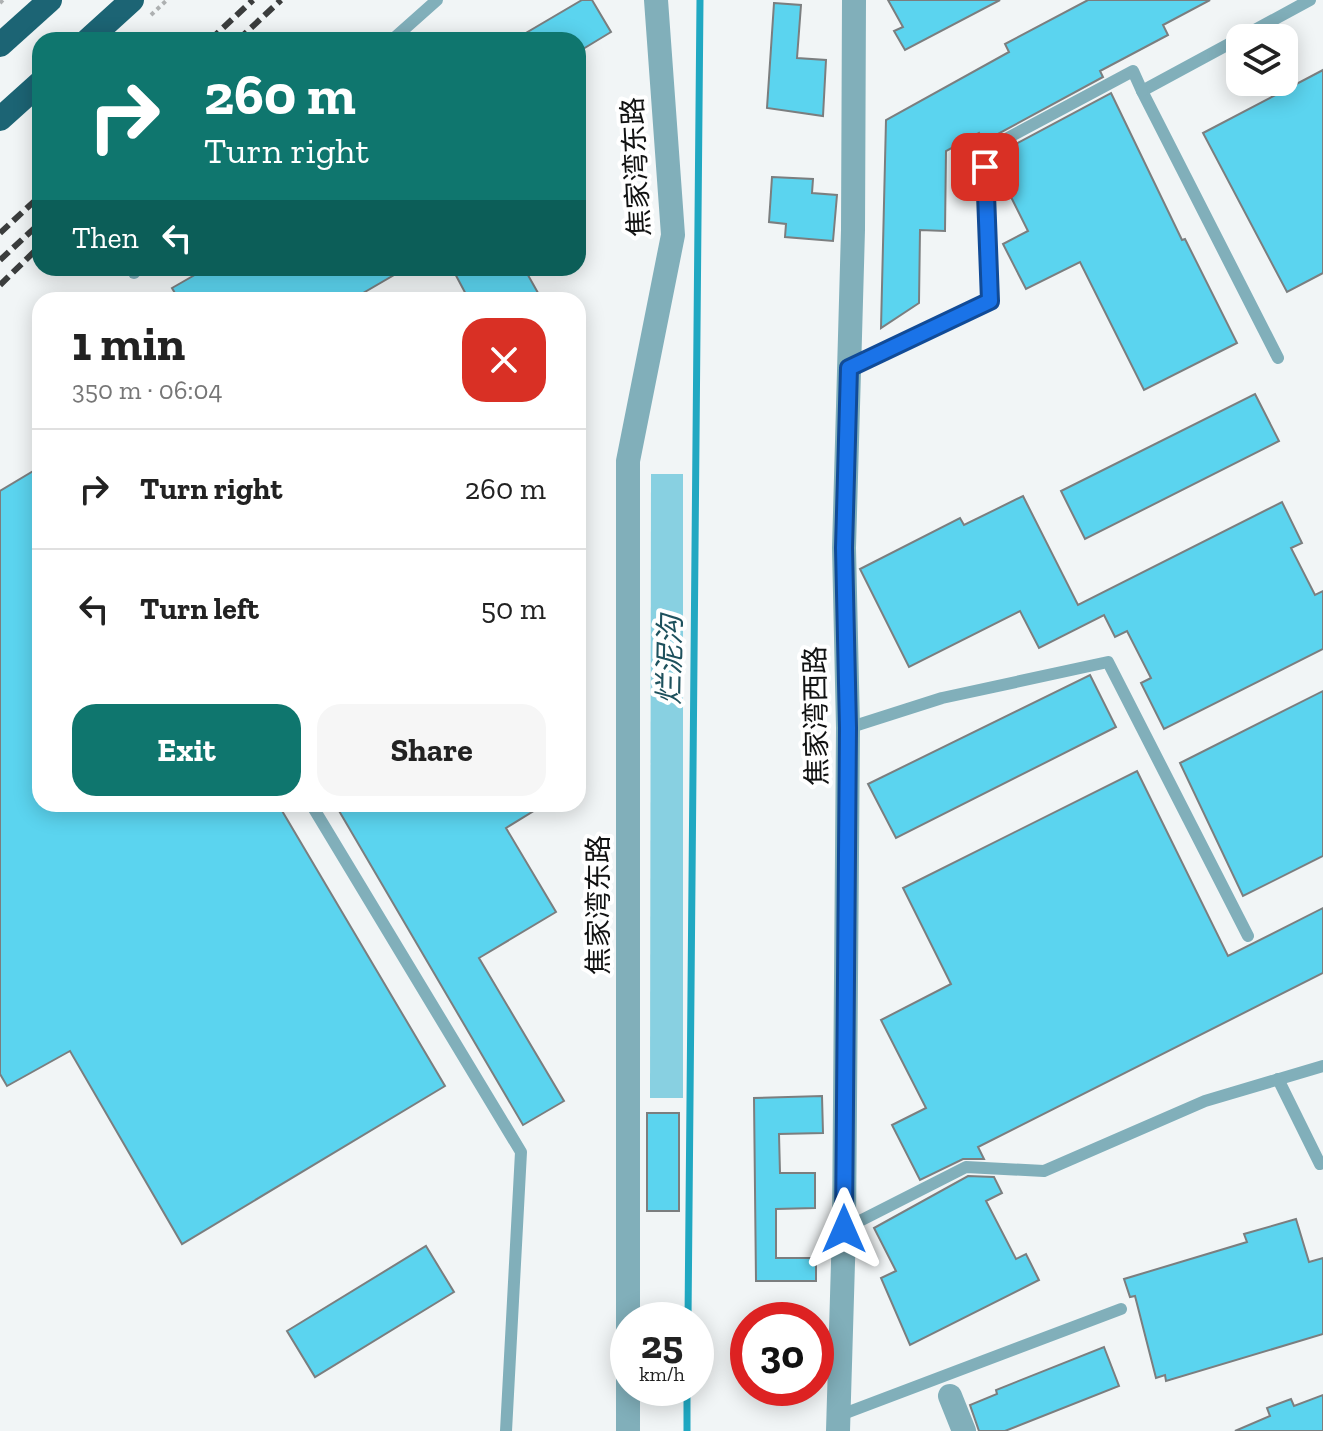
<!DOCTYPE html>
<html lang="en">
<head>
<meta charset="utf-8">
<style>
	body { margin:0; font-family:"Zilla Slab","Noto Sans SC",serif; background:#f6f6f6; color:#222; height:100vh; display:flex; flex-direction:column; font-size:30px; white-space:nowrap }
	* { box-sizing:border-box; margin:0 }
	p { font-size:26px; color:#767676 }
	.icon { flex:none; width:44px; height:44px; fill:none; stroke:currentColor; stroke-width:2; stroke-linecap:round; stroke-linejoin:round }
	.map { position:relative; flex:1; overflow:hidden }
	.sheet { position:absolute; left:32px; top:292px; width:554px; height:520px; display:flex; flex-direction:column; background:#fff; border-radius:24px; box-shadow:0 4px 20px #0003 }
	.sheet>* { flex:none }
	.top-card { position:absolute; left:32px; top:32px; width:554px; height:244px; border-radius:24px; box-shadow:0 4px 20px #0003; background:#0f766e; color:#fff; overflow:hidden }
	.tools { position:absolute; left:1226px; top:24px; display:grid; gap:16px }
	.tools a { display:grid; place-items:center; width:72px; height:72px; border-radius:16px; background:#fff; box-shadow:0 4px 20px #0003; font-size:40px }
	.speed { position:absolute; left:610px; top:1302px; display:flex; gap:16px; font-size:40px; font-weight:700; text-align:center }
	.speed>* { display:grid; place-content:center; width:104px; height:104px; border-radius:50%; background:#fff; box-shadow:0 4px 20px #0003; line-height:1 }
	.speed small { font-size:20px; font-weight:400 }
	.speed .limit { border:12px solid #d22; background:#fff; color:#111 }
	.pin { position:absolute; display:grid; place-items:center; width:68px; height:68px; color:#fff; margin:-34px; border-radius:16px; box-shadow:0 4px 12px #0006 }
	.me { position:absolute; width:88px; margin:-44px; rotate:0deg; stroke-linejoin:round; filter:drop-shadow(0 0 6px #0008) }
	.turn { display:flex; align-items:center; gap:28px; height:168px; padding:0 40px; font-size:36px }
	.turn .icon { width:104px; height:104px; stroke-width:2.5 }
	.turn b { display:block; font-size:56px; line-height:68px }
	.then { display:flex; align-items:center; height:76px; padding:0 40px; background:#0003; gap:16px; font-size:30px }
	.round { display:grid; place-items:center; flex:none; width:84px; height:84px; border-radius:24px; background:#f6f6f6 }
	.summary { display:flex; align-items:center; justify-content:space-between; height:136px; padding:0 40px }
	h1 { font-size:48px; font-weight:800; line-height:60px }
	.action { display:flex; gap:16px; margin-top:auto; padding:16px 40px }
	.action a { flex:1; height:92px; border-radius:24px; background:#0f766e; color:#fff; font-size:32px; font-weight:800; line-height:92px; text-align:center }
	.action a+a { background:#f6f6f6; color:#222 }
	ul { padding:0; list-style:none }
	li { display:flex; align-items:center; gap:24px; height:120px; padding:0 40px; border-top:2px solid #e0e0e0 }
	li div { flex:1 }
	li b { display:block; font-size:30px }
	li em { font-style:normal }
	.map>svg:first-child { display:block }
</style>
</head>
<body>
<div class="map">
<svg width="1323" height="1431" viewBox="0 0 1323 1431">
	<rect width="100%" height="100%" fill="#f1f5f6"/>
	<!-- green -->
	<polygon fill="#88d0e1" points="651,474 683,474 683,1098 650,1098"/>
	<g fill="none" stroke-linecap="round" stroke-linejoin="round">
		<!-- stream -->
		<g stroke="#20a8c2" stroke-width="7">
			<polyline points="688,1320 700,0"/>
			<polyline points="687,1431 687,1388"/>
		</g>
	</g>
	<!-- building -->
	<g fill="#5bd4ef" stroke="#7b7e7f" stroke-width="2">
		<polygon points="582,0 592,0 611,32 578,52 578,40 514,40"/>
		<polygon points="888,0 1000,0 905,50 894,31 903,27"/>
		<polygon points="1088,0 1210,0 1163,25 1168,35 1100,71 1103,77 983,142 979,133 946,151 945,231 920,230 919,303 881,328 886,120 1009,52 1005,44"/>
		<polygon points="774,3 801,5 797,58 826,60 823,116 767,108"/>
		<polygon points="1323,70 1323,273 1287,292 1203,133"/>
		<polygon points="1111,93 1182,240 1185,239 1237,343 1144,390 1080,262 1026,289 1003,244 1028,231 995,165 997,154"/>
		<polygon points="772,177 813,179 812,193 837,195 833,241 785,237 786,224 769,222"/>
		<polygon points="207,268 406,268 351,300 179,300 172,288"/>
		<polygon points="452,268 524,268 542,300 469,300"/>
		<polygon points="1255,394 1279,441 1085,539 1061,491"/>
		<polygon points="40,467 40,804 278,804 445,1086 182,1244 70,1051 7,1086 0,1074 0,491"/>
		<polygon points="1023,496 1078,605 1282,502 1302,543 1291,548 1315,595 1323,591 1323,649 1164,729 1141,683 1151,678 1127,631 1115,637 1104,615 1039,648 1020,611 909,667 860,569 960,518 964,525"/>
		<polygon points="1090,675 1116,727 896,838 868,784"/>
		<polygon points="1323,691 1323,856 1243,896 1180,763"/>
		<polygon points="1137,771 1228,956 1323,908 1323,973 978,1147 984,1159 963,1159 920,1180 892,1125 926,1108 881,1020 951,984 903,888"/>
		<polygon points="335,804 545,804 506,828 556,912 479,958 564,1101 523,1125"/>
		<polygon points="822,1096 823,1133 779,1134 780,1173 815,1173 815,1208 776,1209 776,1258 816,1258 816,1281 756,1281 754,1098"/>
		<rect x="647" y="1113" width="32" height="98"/>
		<polygon points="968,1176 994,1177 1002,1193 986,1201 1016,1259 1026,1254 1039,1280 910,1345 881,1278 896,1271 874,1228"/>
		<polygon points="1296,1219 1309,1262 1323,1258 1323,1334 1166,1381 1165,1375 1156,1378 1135,1296 1130,1297 1124,1279 1247,1242 1244,1234"/>
		<polygon points="426,1246 454,1292 315,1377 287,1331"/>
		<polygon points="1104,1347 1119,1386 1005,1431 979,1431 970,1405 997,1394 996,1390"/>
		<polygon points="1323,1395 1323,1431 1235,1431 1270,1416 1267,1408 1291,1399 1294,1406"/>
	</g>
	<g fill="none" stroke-linecap="round" stroke-linejoin="round">
		<!-- path -->
		<g stroke="#adb0b1" stroke-width="4" stroke-dasharray="4 4" stroke-linecap="butt">
			<polyline points="0,3 3,0"/>
			<polyline points="151,15 167,0"/>
		</g>
		<!-- service -->
		<g stroke="#81afba" stroke-width="12">
			<polyline points="1240,38 1142,91 1278,358"/>
			<polyline points="1240,38 1310,0"/>
			<polyline points="392,40 437,0"/>
			<polyline points="134,273 139,268"/>
			<polyline points="849,368 990,301 985,167 989,148 1133,71 1142,91"/>
			<polyline points="848,728 942,698 1108,662 1248,936"/>
			<polyline points="311,804 521,1152 506,1431"/>
			<polyline points="1278,1079 1320,1164 1323,1163"/>
			<polyline points="844,1229 966,1167 1044,1171 1205,1101 1323,1066"/>
			<polyline points="838,1416 1121,1309"/>
		</g>
		<!-- minor -->
		<g stroke="#81afba" stroke-width="24">
			<polyline points="950,1396 964,1431"/>
			<polyline points="628,1431 628,461 673,235 656,0"/>
			<polyline points="838,1431 844,1229 848,728 844,548 853,230 854,0"/>
		</g>
		<!-- trunk -->
		<g stroke="#1c6474" stroke-width="24">
			<polyline points="88,40 132,0"/>
			<polyline points="0,45 50,0"/>
			<polyline points="0,119 40,83"/>
		</g>
		<!-- rail -->
		<g stroke="#3b3d3d" stroke-width="6" stroke-dasharray="12 6" stroke-linecap="butt">
			<polyline points="210,40 253,0"/>
			<polyline points="238,40 281,0"/>
			<polyline points="0,233 40,196"/>
			<polyline points="0,260 40,223"/>
			<polyline points="0,285 40,246"/>
		</g>
	</g>
	<g fill="none" stroke-linecap="round" stroke-linejoin="round">
		<!-- route casing -->
		<g stroke="#114b97" stroke-width="20">
			<polyline id="route" points="844,1229 848,728 844,548 849,368 990,301 985,167"/>
		</g>
		<!-- route -->
		<use href="#route" stroke="#1a73e8" stroke-width="14"/>
	</g>
	<g text-anchor="middle" dominant-baseline="central" stroke-width="8" stroke-linejoin="round" paint-order="stroke">
		<!-- street labels -->
		<g font-size="28" fill="#111212" stroke="#fff">
			<text transform="translate(636 167) rotate(-93)">焦家湾东路</text>
			<text transform="translate(816 716) rotate(-91)">焦家湾西路</text>
			<text transform="translate(598 905) rotate(-90)">焦家湾东路</text>
		</g>
		<!-- water labels -->
		<g font-size="30" font-style="italic" fill="#1e515d" stroke="#fff">
			<text transform="translate(670 660) rotate(-89)">烂泥沟</text>
		</g>
	</g>
</svg>
<div class="tools">
<a><svg class="icon" aria-label="layers" viewBox="0 0 24 24"><path d="M12 4l9 5-9 5-9-5zM3 14l9 5 9-5"/></svg></a>
</div>
<div class="speed"><div>25<small>km/h</small></div><div class="limit">30</div></div>
<div class="pin" style="left:985px;top:167px;background:#d93025"><svg class="icon" aria-label="arrive" viewBox="0 0 24 24"><path d="M6 21V4h12l-3 4 3 4H6"/></svg></div>
<svg class="me" style="left:844px;top:1229px" viewBox="-20 -20 40 40"><path d="M0-17L14 15 0 8-14 15z" fill="#1a73e8" stroke="#fff" stroke-width="4"/></svg>
<div class="top-card">
<div class="turn"><svg class="icon" aria-label="right" viewBox="0 0 24 24"><path d="M7 20v-9h11M14 6l5 5-5 5"/></svg><div><b>260 m</b>Turn right</div></div>
<div class="then">Then<svg class="icon" aria-label="left" viewBox="0 0 24 24"><path d="M17 20v-9H6M10 6l-5 5 5 5"/></svg></div>
</div>
<section class="sheet">
<div class="summary"><div><h1>1 min</h1><p>350 m · 06:04</p></div><a class="round" style="background:#d93025;color:#fff"><svg class="icon" aria-label="close" viewBox="0 0 24 24"><path d="M6 6l12 12M18 6L6 18"/></svg></a></div>
<ul>
<li><svg class="icon" aria-label="right" viewBox="0 0 24 24"><path d="M7 20v-9h11M14 6l5 5-5 5"/></svg><div><b>Turn right</b></div><em>260 m</em></li>
<li><svg class="icon" aria-label="left" viewBox="0 0 24 24"><path d="M17 20v-9H6M10 6l-5 5 5 5"/></svg><div><b>Turn left</b></div><em>50 m</em></li>
</ul>
<div class="action"><a>Exit</a><a>Share</a></div>
</section>
</div>
</body>
</html>
